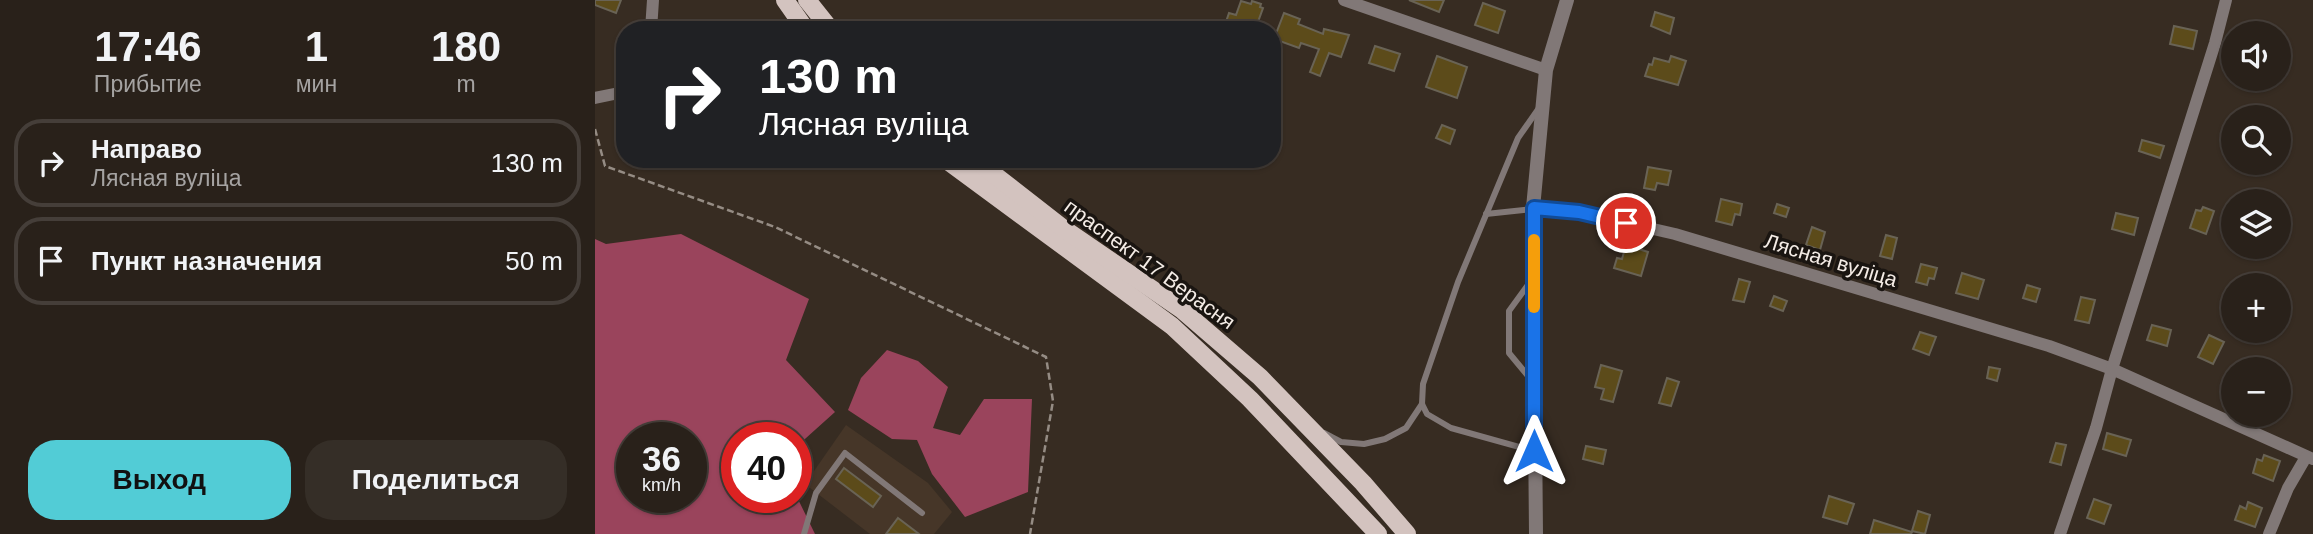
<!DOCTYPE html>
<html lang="ru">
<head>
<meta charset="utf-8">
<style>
	body { margin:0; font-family:Arial,sans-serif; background:#352e27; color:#f1f3f6; height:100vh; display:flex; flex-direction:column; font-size:26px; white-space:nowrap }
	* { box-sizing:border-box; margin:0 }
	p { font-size:23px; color:#a5a3a2 }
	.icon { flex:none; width:38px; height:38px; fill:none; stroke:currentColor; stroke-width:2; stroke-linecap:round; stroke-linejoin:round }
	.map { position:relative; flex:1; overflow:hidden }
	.details { display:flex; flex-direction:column; background:#29211a; width:595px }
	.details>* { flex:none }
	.guide { position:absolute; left:21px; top:21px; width:665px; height:147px; border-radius:28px; box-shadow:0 2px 5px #0004,0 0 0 2px #453e39; background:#202124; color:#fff; overflow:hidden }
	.controls { position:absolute; left:1626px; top:21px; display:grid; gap:14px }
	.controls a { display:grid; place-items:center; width:70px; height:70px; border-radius:50%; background:#29211a; box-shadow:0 2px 5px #0004,0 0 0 2px #453e39; font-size:35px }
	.speed { position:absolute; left:21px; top:422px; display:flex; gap:14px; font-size:35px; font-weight:700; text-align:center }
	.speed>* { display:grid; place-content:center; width:91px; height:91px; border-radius:50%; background:#29211a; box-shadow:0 2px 5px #0004,0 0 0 2px #453e39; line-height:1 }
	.speed small { font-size:18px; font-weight:400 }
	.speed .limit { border:10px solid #d22; background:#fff; color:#111 }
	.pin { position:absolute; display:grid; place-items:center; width:60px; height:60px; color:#fff; margin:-30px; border:4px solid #fff; border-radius:50%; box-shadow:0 2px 7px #0007 }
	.me { position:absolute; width:77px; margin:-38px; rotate:0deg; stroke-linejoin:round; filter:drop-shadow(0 0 5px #0008) }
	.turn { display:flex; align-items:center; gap:24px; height:147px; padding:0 28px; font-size:32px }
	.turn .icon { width:91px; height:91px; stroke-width:2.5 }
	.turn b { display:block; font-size:49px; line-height:60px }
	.eta { display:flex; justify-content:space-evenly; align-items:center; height:119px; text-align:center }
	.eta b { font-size:42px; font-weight:800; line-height:49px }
	.button { display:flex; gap:14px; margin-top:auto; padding:14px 28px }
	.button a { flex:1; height:80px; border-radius:28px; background:#52ccd6; color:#111; font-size:28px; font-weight:800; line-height:80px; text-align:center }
	.button a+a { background:#352e27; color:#f1f3f6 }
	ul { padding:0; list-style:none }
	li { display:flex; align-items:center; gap:21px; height:88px; margin:0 14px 10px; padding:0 14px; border:4px solid #453e39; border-radius:28px }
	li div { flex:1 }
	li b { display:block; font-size:26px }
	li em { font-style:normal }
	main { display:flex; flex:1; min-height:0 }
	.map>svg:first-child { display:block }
</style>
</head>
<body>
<main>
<section class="details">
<div class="eta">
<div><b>17:46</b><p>Прибытие</p></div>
<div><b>1</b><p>мин</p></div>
<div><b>180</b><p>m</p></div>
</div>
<ul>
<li><svg class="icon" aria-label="right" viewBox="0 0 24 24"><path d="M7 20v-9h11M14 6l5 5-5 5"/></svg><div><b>Направо</b><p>Лясная вуліца</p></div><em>130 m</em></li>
<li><svg class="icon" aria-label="arrive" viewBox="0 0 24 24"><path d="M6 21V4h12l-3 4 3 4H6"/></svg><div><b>Пункт назначения</b></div><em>50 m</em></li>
</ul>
<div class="button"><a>Выход</a><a>Поделиться</a></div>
</section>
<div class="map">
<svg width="1718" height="534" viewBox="0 0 1718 534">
	<rect width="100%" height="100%" fill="#372c22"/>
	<!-- built -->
	<polygon fill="#463628" points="251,425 333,483 357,512 339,534 275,534 210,484"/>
	<!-- forest -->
	<g fill="#9a445c" fill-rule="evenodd">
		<path d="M86,234L214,299L191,360L240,412L201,447V438H142V497H201V495L220,534H0V239L11,244ZM37,438H96V497H37Z"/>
		<polygon points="292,350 323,361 353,387 338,428 365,435 389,399 437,399 433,492 370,517 337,474 322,440 297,439 253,410 266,378"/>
	</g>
	<!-- building -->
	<g fill="#5c4b1a" stroke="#696355" stroke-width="2">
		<polygon points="0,0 26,0 21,13 0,5"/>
		<polygon points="814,0 849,0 844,12"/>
		<polygon points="646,1 656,4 657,1 666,4 665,7 668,8 660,30 644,30 630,25 634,13 641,15"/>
		<polygon points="888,3 910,11 903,33 880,25"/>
		<polygon points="1060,12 1079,18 1075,34 1056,26"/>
		<polygon points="689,13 705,19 703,24 728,34 729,29 754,35 746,57 734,53 725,76 715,72 724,49 706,43 704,48 679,39"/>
		<polygon points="1579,26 1602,31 1598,49 1575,44"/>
		<polygon points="780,46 805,54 799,71 774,63"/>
		<polygon points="842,56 872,67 862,98 831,87"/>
		<polygon points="1076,56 1091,61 1083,85 1050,76 1054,64 1057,65 1059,58 1074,62"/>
		<polygon points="847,125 860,130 855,144 841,138"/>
		<polygon points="1547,140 1569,146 1565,158 1544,151"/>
		<polygon points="1053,167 1076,171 1073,185 1062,183 1060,190 1049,188"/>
		<polygon points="1126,199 1147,204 1145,215 1140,214 1137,225 1121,221"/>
		<polygon points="1182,204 1194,208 1191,217 1179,213"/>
		<polygon points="1608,207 1619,211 1611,234 1595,228 1601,210 1606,211"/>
		<polygon points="1521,213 1543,218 1539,235 1517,229"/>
		<polygon points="1217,227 1230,232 1225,250 1211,245"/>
		<polygon points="1291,235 1302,238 1297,259 1285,256"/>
		<polygon points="1031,245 1053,252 1046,276 1019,268 1022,258 1027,259"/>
		<polygon points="1326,264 1342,268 1339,279 1334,278 1332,285 1321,282"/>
		<polygon points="1367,273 1389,280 1383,299 1361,293"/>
		<polygon points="1144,279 1155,282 1149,302 1138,300"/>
		<polygon points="1432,285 1445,289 1441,302 1428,298"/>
		<polygon points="1179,296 1192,301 1188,311 1175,306"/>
		<polygon points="1486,297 1500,300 1494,323 1480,320"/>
		<polygon points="1557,325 1576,330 1572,346 1552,340"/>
		<polygon points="1325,332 1341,337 1334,355 1318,349"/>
		<polygon points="1614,335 1629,342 1618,364 1603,357"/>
		<polygon points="1006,365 1027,371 1018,402 1006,399 1009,389 1000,387"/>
		<polygon points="1394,367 1405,369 1402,381 1392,378"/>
		<polygon points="1072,378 1084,382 1076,406 1064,403"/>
		<polygon points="1512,433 1536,440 1531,456 1508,449"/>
		<polygon points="1461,443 1471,445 1466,465 1455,462"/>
		<polygon points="991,446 1011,450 1008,464 988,459"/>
		<polygon points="1669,455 1685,461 1678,481 1658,473 1662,459 1667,461"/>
		<polygon points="249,468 286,496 278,507 241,479"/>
		<polygon points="1234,496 1259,504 1252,524 1228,517"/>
		<polygon points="1499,499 1516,505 1509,524 1492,518"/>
		<polygon points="1653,502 1667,508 1660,527 1640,520 1645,506 1651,509"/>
		<polygon points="1323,511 1335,515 1330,534 1317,531"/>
		<polygon points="303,518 324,534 291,534"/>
		<polygon points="1279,520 1317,532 1316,534 1275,534"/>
	</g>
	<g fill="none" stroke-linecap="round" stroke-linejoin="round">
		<!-- path -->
		<polyline stroke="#958c84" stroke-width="2.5" stroke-dasharray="7 3.5" stroke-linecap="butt" points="0,129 10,166 180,227 451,357 458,401 435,534"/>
		<!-- service -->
		<g stroke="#817877" stroke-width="6">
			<polyline points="891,214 937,209"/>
			<polyline points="935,282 914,311 914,353 938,382"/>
			<polyline points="729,433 746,442 769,444 790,439 811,428 827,404"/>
			<polyline points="939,451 856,428 832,414 827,404 828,384 863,282 923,138 944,108"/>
			<polyline points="209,534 221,493 250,453 327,513"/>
		</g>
		<!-- minor -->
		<g stroke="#817877" stroke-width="12">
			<polyline points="749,0 951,70"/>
			<polyline points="56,30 58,0"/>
			<polyline points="0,98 24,93 30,88"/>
			<polyline points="938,208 984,212 1080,234 1454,346 1517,369 1718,459"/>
			<polyline points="1465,534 1501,428 1517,369 1620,43 1631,0"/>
			<polyline points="1674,534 1693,488 1711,457"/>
		</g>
		<!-- tertiary -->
		<polyline stroke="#817877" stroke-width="14" points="941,534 938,208 951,70 972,0"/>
		<!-- primary -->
		<g stroke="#d3c3bf" stroke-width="18">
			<polyline points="190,0 211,30"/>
			<polyline points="212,0 236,30"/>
			<polyline points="350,159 577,326 655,399 783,534"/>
			<polyline points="379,159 469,229 586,309 665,377 768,483 812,534"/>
		</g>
	</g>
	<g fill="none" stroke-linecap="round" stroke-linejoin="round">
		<!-- route casing -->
		<g stroke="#114b97" stroke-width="18">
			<polyline id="route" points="939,451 939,208 984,212 1031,223"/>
		</g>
		<!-- route -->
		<use href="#route" stroke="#1a73e8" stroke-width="12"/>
		<!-- slow -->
		<polyline stroke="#f59e0b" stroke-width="12" points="939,240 939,307"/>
	</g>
	<g text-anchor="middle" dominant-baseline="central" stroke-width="7" stroke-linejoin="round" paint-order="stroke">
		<!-- street labels -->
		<g font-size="21" fill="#f4ece6" stroke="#1a1511">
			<text transform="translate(1236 260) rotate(17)">Лясная вуліца</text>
			<text transform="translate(555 264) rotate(36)">праспект 17 Верасня</text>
		</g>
	</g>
</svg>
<div class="controls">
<a><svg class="icon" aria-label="sound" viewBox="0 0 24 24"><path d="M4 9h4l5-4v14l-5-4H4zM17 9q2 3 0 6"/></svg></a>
<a><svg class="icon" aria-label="search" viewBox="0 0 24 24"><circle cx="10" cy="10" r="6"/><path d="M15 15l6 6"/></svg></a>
<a><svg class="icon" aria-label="layers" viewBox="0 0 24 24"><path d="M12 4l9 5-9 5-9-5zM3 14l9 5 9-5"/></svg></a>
<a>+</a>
<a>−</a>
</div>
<div class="speed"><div>36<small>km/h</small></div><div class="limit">40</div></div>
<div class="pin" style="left:1031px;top:223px;background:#d93025"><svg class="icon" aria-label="arrive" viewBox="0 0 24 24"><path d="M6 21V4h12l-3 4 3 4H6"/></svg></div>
<svg class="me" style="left:939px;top:451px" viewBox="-20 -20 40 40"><path d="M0-17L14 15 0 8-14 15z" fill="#1a73e8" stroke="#fff" stroke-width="4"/></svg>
<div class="guide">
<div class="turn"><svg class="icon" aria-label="right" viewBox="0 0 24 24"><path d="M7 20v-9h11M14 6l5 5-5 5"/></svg><div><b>130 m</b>Лясная вуліца</div></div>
</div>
</div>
</main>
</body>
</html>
